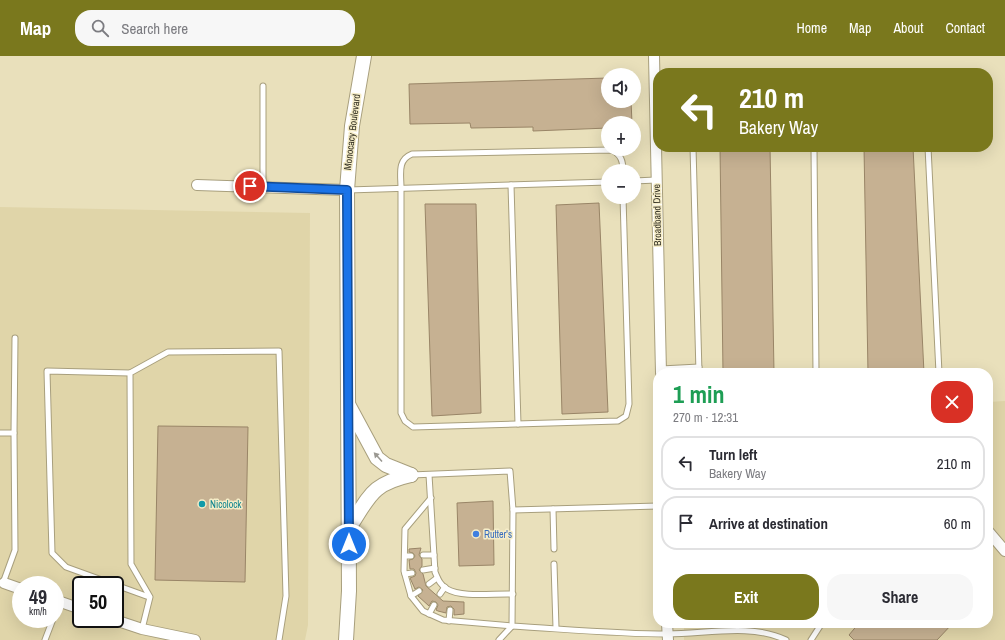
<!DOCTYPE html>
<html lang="en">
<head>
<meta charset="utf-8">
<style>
	body { margin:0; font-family:"Archivo Narrow",sans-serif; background:#f7f7f7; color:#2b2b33; height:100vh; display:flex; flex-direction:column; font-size:15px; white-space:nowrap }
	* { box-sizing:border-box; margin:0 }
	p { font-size:13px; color:#7c7c81 }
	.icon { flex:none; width:22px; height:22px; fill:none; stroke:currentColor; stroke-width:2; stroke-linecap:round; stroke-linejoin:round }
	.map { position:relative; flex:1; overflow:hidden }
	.details { position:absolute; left:653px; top:312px; width:340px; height:260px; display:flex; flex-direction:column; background:#fff; border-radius:16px; box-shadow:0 4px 16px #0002 }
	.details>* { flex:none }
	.hud { position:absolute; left:653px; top:12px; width:340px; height:84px; border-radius:16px; box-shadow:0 4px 16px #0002; background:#7a781d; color:#fff; overflow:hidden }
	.buttons { position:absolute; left:601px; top:12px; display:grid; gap:8px }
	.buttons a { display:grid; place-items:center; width:40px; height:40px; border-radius:50%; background:#fff; box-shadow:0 4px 16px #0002; font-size:20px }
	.speed { position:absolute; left:12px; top:520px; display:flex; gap:8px; font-size:20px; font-weight:700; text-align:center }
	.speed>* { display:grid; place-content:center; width:52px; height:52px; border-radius:50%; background:#fff; box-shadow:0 4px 16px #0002; line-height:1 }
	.speed small { font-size:10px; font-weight:400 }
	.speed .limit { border:2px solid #111; border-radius:6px; background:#fff; color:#111 }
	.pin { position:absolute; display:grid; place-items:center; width:34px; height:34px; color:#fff; margin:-17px; border:2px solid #fff; border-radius:50%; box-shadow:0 1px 4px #0007 }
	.me { position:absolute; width:44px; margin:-22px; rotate:0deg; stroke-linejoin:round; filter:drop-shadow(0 0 3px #0008) }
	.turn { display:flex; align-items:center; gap:14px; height:84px; padding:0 20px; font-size:18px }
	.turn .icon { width:52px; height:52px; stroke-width:2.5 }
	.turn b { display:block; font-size:28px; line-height:34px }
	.round { display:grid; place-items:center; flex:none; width:42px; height:42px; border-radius:16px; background:#f7f7f7 }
	.headline { display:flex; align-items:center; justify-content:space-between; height:68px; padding:0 20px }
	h1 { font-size:24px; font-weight:700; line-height:30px; color:#1e9e55 }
	.action { display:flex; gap:8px; margin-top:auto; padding:8px 20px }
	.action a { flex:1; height:46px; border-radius:16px; background:#7a781d; color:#fff; font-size:16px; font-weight:700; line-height:46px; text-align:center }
	.action a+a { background:#f7f7f7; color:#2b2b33 }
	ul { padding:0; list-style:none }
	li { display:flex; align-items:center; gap:12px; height:54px; margin:0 8px 6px; padding:0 12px; border:2px solid #e1e1e2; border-radius:16px }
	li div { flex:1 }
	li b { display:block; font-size:15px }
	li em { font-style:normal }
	header { display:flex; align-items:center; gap:24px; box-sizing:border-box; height:56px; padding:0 20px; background:#7a781d; color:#fff }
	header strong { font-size:19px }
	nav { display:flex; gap:22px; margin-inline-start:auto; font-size:14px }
	.search { width:280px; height:36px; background:#f7f7f7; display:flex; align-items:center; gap:10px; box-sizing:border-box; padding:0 14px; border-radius:16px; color:#7c7c81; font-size:15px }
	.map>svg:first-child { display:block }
</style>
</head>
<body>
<header>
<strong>Map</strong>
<div class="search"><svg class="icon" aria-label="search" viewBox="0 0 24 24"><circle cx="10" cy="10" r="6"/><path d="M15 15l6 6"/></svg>Search here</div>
<nav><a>Home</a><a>Map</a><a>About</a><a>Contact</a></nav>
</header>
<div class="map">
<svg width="1005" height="584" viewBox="0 0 1005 584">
	<rect width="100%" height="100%" fill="#e9e0bb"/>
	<!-- built -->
	<g fill="#e0d5a9" fill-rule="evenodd">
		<path d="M0,151L310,157L308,569L305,584H0ZM21,529H55V563H21ZM81,529H115V563H81Z"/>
		<polygon points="1005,345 1005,584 684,584 684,567 988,567 988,346"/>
	</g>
	<!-- building -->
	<g fill="#c6b192" stroke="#998567">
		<polygon points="608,22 608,45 631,45 632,67 608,67 608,72 533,75 533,71 471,72 470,67 410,68 409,28"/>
		<polygon points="720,91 770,91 774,317 723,317"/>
		<polygon points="864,91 913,91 924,317 868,317"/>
		<polygon points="599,147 608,356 562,358 556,149"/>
		<polygon points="425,148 476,148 481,357 432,360"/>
		<polygon points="158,370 248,371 245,526 155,524"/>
		<polygon points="493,445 494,509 459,510 457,447"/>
		<polygon points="421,492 419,499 422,503 422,510 419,514 423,518 426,530 443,545 464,546 464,558 454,559 454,553 451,550 447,551 446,557 438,555 436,554 438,549 436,546 432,545 429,550 418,540 423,534 419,531 415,533 410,522 415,520 416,517 414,513 410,513 409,504 413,503 415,500 413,497 409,496 409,493"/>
		<polygon points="859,567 953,567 937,584 854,584 849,579"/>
	</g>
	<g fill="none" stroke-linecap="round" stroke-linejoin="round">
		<!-- lane casing -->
		<g stroke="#a89f7d" stroke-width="7">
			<g id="lane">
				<polyline points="263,30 263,131"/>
				<polyline points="693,91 699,317"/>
				<polyline points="814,91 816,317"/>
				<polyline points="928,91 939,317"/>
				<path d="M623,115C623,105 621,99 612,94L412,98C397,104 401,118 401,132V357L405,365L413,371L618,365L626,360L629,348L623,141"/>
				<polyline points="634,125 656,124"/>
				<polyline points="511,129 518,368"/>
				<polyline points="348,134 608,126"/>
				<polyline points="661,313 699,311"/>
				<polyline points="130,317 47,315 52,497 66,511 149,541"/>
				<polyline points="0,377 14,377 15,494 3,527"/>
				<polyline points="14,377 15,282"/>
				<path d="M411,419L510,415L513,454L512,570C564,573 617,578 668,578C706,578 751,567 786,584"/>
				<path d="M429,419L435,516C438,523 440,529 447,533C462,542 495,537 513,538"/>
				<polyline points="431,442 405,473 404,515 411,540 423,555 443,564 512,570"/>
				<polyline points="553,453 554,493"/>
				<polyline points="513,454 658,450"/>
				<polyline points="423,499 434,499"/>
				<polyline points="405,500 411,500"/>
				<polyline points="554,508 556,572"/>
				<polyline points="423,514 435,512"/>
				<polyline points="405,518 412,517"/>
				<polyline points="429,528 437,522"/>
				<polyline points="440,538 445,531"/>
				<polyline points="411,540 419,535"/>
				<polyline points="55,558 59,546"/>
				<polyline points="429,558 434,549"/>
				<polyline points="449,565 450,554"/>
				<polyline points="142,573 150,541 131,508 130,317 168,296 279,295 286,540 279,584"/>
				<polyline points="45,584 53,563"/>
				<polyline points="499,584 512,570"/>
				<polyline points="811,584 822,567"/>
			</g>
		</g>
		<!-- street casing -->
		<g stroke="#a89f7d" stroke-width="12">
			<g id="street">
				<polyline points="654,0 661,317"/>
				<polyline points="197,129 347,134"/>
				<polyline points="988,475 1005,495"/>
				<polyline points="4,527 21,533"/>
				<polyline points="55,544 81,553"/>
				<polyline points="112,563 142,573 195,584"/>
				<polyline points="667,567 668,584"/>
			</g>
		</g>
		<!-- secondary casing -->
		<g stroke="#a89f7d" stroke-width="16">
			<g id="secondary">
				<polyline points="349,350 377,402 386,409 411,419"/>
				<path d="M349,472C370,440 371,428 411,419"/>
				<polyline points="346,584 349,535 347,134 352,70 364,0"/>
			</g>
		</g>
		<!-- lane -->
		<use href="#lane" stroke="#fff" stroke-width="5"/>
		<!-- street -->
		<use href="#street" stroke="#fff" stroke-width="10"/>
		<!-- secondary -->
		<use href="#secondary" stroke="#fff" stroke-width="14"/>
	</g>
	<!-- one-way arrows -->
	<defs><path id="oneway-solid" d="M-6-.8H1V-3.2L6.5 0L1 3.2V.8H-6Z"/></defs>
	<use fill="#9a9892" href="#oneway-solid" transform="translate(378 401) rotate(-132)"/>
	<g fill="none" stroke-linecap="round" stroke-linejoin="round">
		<!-- route casing -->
		<g stroke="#114b97" stroke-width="10">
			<polyline id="route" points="250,130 347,134 349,488"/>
		</g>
		<!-- route -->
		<use href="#route" stroke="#1a73e8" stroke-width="7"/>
	</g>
	<!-- markers -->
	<circle fill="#0f9aa8" stroke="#f6edc8" stroke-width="1.5" cx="202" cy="448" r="4"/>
	<circle fill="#3f7fe0" stroke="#f6edc8" stroke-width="1.5" cx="476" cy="478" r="4"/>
	<g text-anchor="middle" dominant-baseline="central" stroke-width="3" stroke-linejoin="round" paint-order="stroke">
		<!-- street labels -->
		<g font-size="10" fill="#353224" stroke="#f6edc8">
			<text transform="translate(352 76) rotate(-83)">Monocacy Boulevard</text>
			<text transform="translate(657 159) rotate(-91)">Broadband Drive</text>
		</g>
		<!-- culture labels -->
		<g font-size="10" fill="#0d838f" stroke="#f6edc8" text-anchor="start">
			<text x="210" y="448">Nicolock</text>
		</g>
		<!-- shop labels -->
		<g font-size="10" fill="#366cbe" stroke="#f6edc8" text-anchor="start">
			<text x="484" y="478">Rutter's</text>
		</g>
	</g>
</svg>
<div class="buttons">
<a><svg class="icon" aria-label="sound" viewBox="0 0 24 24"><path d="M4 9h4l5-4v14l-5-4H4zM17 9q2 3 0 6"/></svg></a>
<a>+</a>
<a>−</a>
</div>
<div class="speed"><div>49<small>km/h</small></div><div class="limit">50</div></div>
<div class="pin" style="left:250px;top:130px;background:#d93025"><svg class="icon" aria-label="arrive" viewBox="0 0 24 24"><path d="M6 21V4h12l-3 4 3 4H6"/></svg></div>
<svg class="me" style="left:349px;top:488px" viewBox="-20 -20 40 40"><circle r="17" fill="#1a73e8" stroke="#fff" stroke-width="3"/><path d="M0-11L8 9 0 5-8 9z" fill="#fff"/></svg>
<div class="hud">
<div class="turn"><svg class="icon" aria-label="left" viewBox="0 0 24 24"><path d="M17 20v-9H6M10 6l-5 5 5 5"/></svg><div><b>210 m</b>Bakery Way</div></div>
</div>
<section class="details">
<div class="headline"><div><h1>1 min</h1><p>270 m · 12:31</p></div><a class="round" style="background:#d93025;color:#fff"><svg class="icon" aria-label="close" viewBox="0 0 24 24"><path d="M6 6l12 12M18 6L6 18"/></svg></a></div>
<ul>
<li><svg class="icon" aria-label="left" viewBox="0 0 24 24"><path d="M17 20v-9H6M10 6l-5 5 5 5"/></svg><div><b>Turn left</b><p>Bakery Way</p></div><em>210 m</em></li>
<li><svg class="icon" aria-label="arrive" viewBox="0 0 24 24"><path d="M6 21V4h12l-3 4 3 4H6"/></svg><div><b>Arrive at destination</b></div><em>60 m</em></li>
</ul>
<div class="action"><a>Exit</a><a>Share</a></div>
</section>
</div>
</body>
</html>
